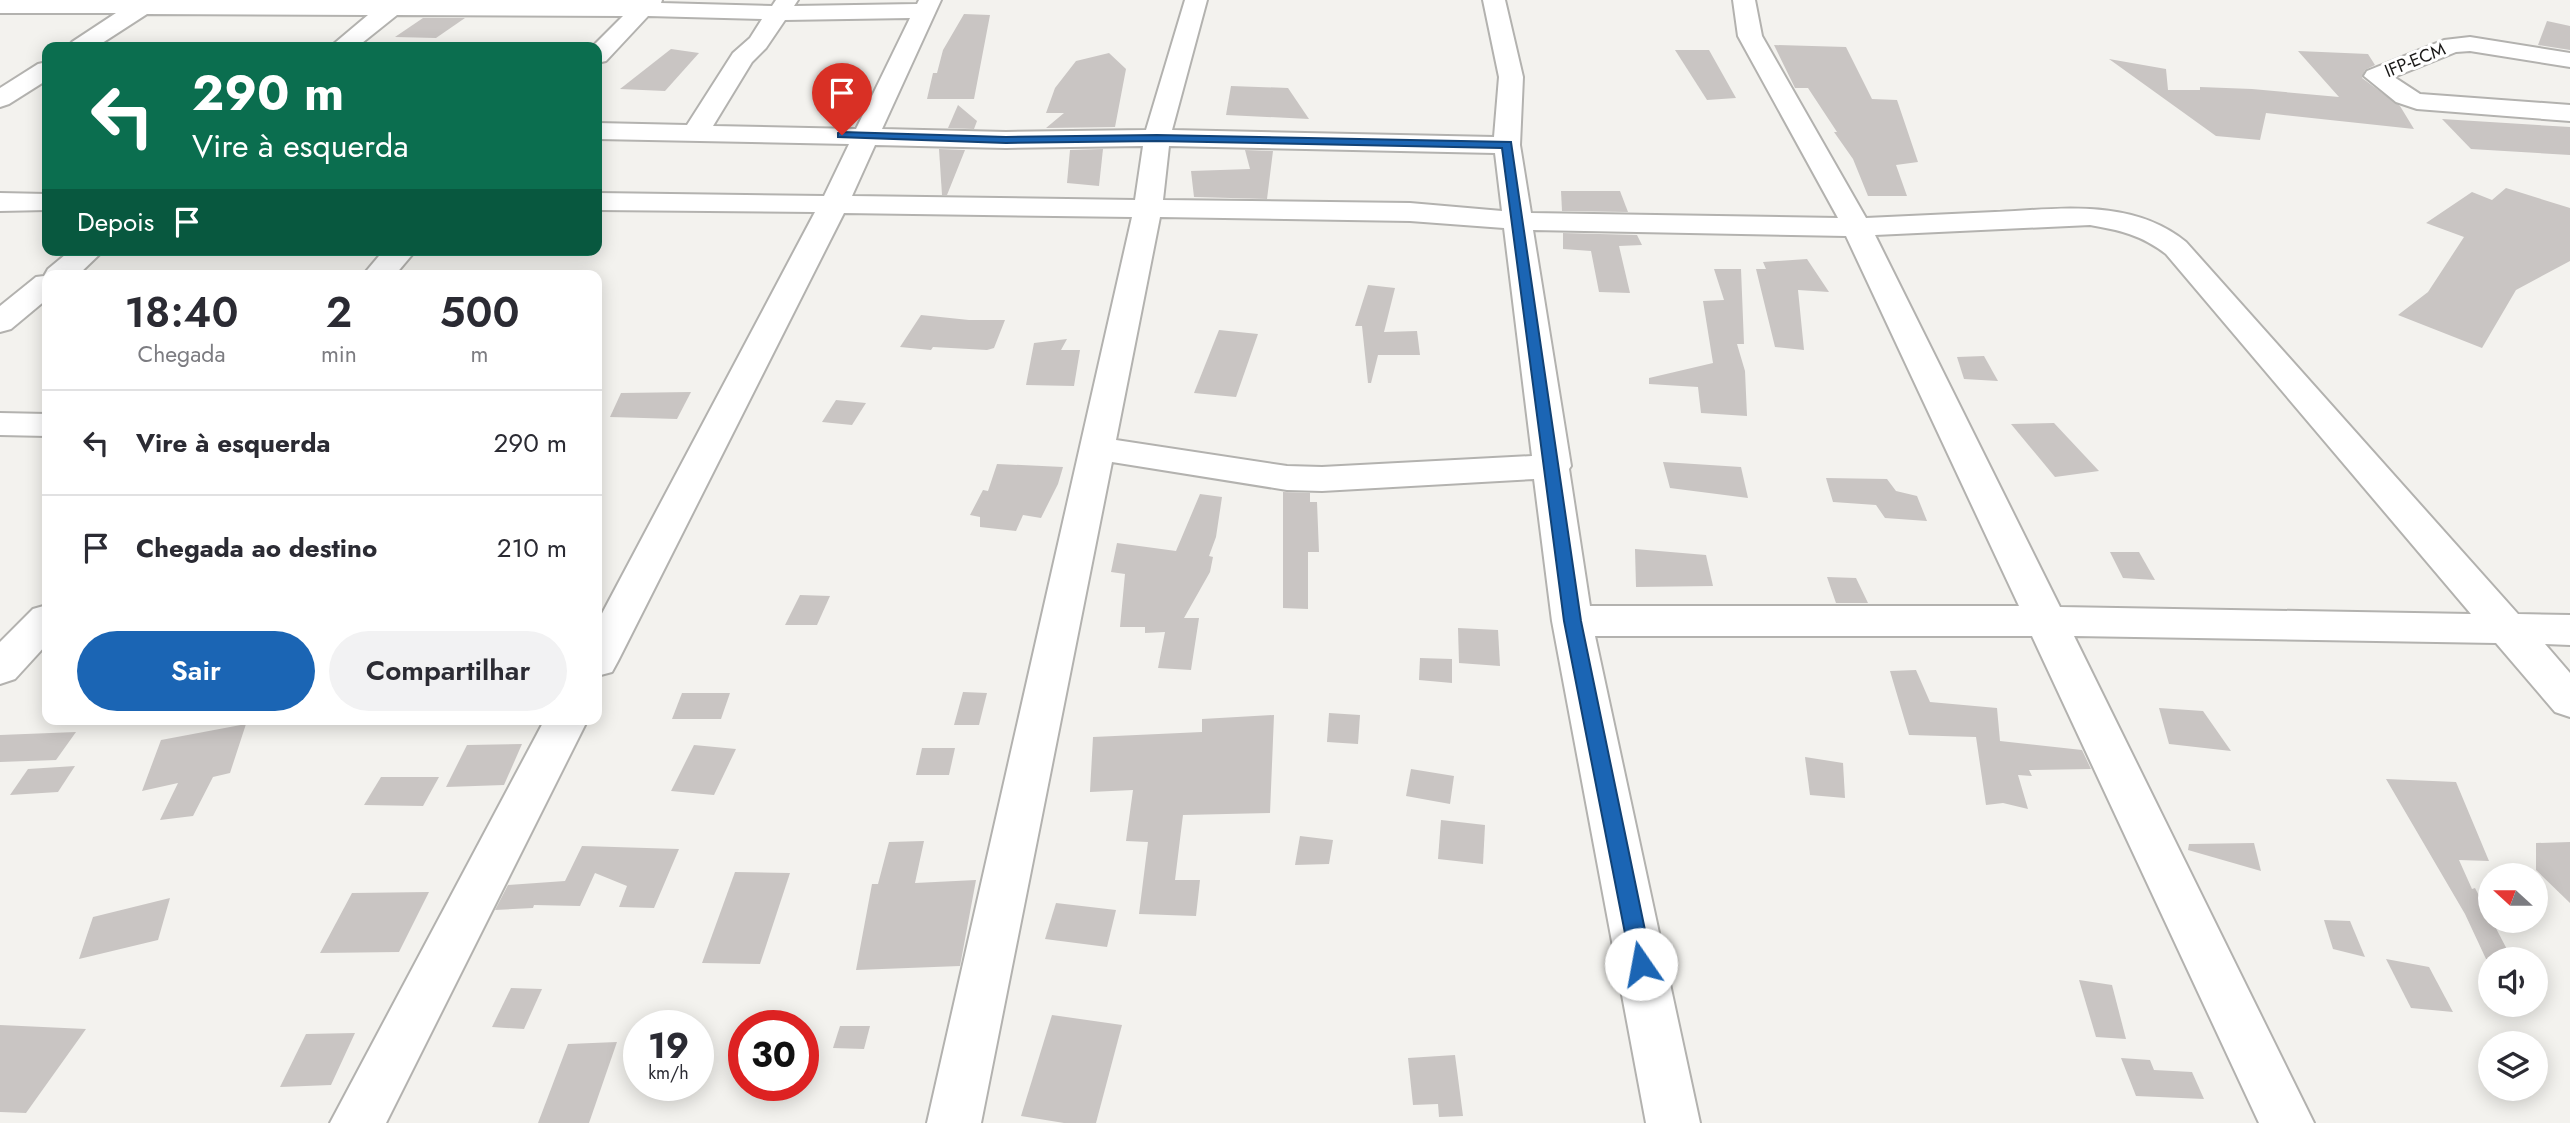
<!DOCTYPE html>
<html lang="pt">
<head>
<meta charset="utf-8">
<style>
	body { margin:0; font-family:Jost,sans-serif; background:#f2f2f3; color:#2b2b33; height:100vh; display:flex; flex-direction:column; font-size:26px; white-space:nowrap }
	* { box-sizing:border-box; margin:0 }
	p { font-size:23px; color:#7c7c81 }
	.icon { flex:none; width:38px; height:38px; fill:none; stroke:currentColor; stroke-width:2; stroke-linecap:round; stroke-linejoin:round }
	.map { position:relative; flex:1; overflow:hidden }
	.drawer { position:absolute; left:42px; top:270px; width:560px; height:455px; display:flex; flex-direction:column; background:#fff; border-radius:14px; box-shadow:0 4px 18px #0003 }
	.drawer>* { flex:none }
	.banner { position:absolute; left:42px; top:42px; width:560px; height:214px; border-radius:14px; box-shadow:0 4px 18px #0003; background:#0b6e4f; color:#fff; overflow:hidden }
	.needle { width:46px; rotate:291deg }
	.fabs { position:absolute; left:2478px; top:863px; display:grid; gap:14px }
	.fabs a { display:grid; place-items:center; width:70px; height:70px; border-radius:50%; background:#fff; box-shadow:0 4px 18px #0003; font-size:35px }
	.speed { position:absolute; left:623px; top:1010px; display:flex; gap:14px; font-size:35px; font-weight:700; text-align:center }
	.speed>* { display:grid; place-content:center; width:91px; height:91px; border-radius:50%; background:#fff; box-shadow:0 4px 18px #0003; line-height:1 }
	.speed small { font-size:18px; font-weight:400 }
	.speed .limit { border:10px solid #d22; background:#fff; color:#111 }
	.pin { position:absolute; display:grid; place-items:center; width:60px; height:60px; color:#fff; margin:-72px -30px; border-radius:50% 50% 50% 0; rotate:-45deg; box-shadow:0 0 7px #0007 }
	.pin .icon { rotate:45deg }
	.me { position:absolute; width:77px; margin:-38px; rotate:348deg; stroke-linejoin:round; filter:drop-shadow(0 0 5px #0008) }
	.turn { display:flex; align-items:center; gap:24px; height:147px; padding:0 35px; font-size:32px }
	.turn .icon { width:91px; height:91px; stroke-width:2.5 }
	.turn b { display:block; font-size:49px; line-height:60px }
	.then { display:flex; align-items:center; height:66px; padding:0 35px; background:#0003; gap:14px; font-size:26px }
	.eta { display:flex; justify-content:space-evenly; align-items:center; height:119px; text-align:center }
	.eta b { font-size:42px; font-weight:600; line-height:49px }
	.cta { display:flex; gap:14px; margin-top:auto; padding:14px 35px }
	.cta a { flex:1; height:80px; border-radius:42px; background:#1b65b4; color:#fff; font-size:28px; font-weight:600; line-height:80px; text-align:center }
	.cta a+a { background:#f2f2f3; color:#2b2b33 }
	ul { padding:0; list-style:none }
	li { display:flex; align-items:center; gap:21px; height:105px; padding:0 35px; border-top:2px solid #e1e1e2 }
	li div { flex:1 }
	li b { display:block; font-size:26px }
	li em { font-style:normal }
	.map>svg:first-child { display:block }
</style>
</head>
<body>
<div class="map">
<svg width="2570" height="1123" viewBox="0 0 2570 1123">
	<rect width="100%" height="100%" fill="#f3f2ee"/>
	<!-- building -->
	<g fill="#c9c5c3">
		<polygon points="964,14 990,15 974,99 927,99 933,73 937,73 943,50"/>
		<polygon points="423,18 465,18 436,38 395,37"/>
		<polygon points="2547,21 2570,26 2570,50 2538,45"/>
		<polygon points="1774,45 1846,47 1872,99 1897,100 1918,162 1896,165 1907,196 1868,196 1853,159 1834,132 1837,132 1808,88 1795,88"/>
		<polygon points="671,49 699,53 665,91 620,89"/>
		<polygon points="1675,50 1709,50 1736,98 1707,100"/>
		<polygon points="2298,51 2368,54 2375,65 2365,70 2362,78 2400,106 2414,129 2266,113 2260,140 2216,136 2109,59 2166,69 2168,90 2200,90 2200,87 2252,89 2339,97"/>
		<polygon points="1109,53 1126,69 1115,127 1046,128 1064,113 1046,113 1055,88 1076,61"/>
		<polygon points="1231,86 1288,88 1309,119 1226,115"/>
		<polygon points="958,105 977,121 974,129 948,128"/>
		<polygon points="2442,119 2570,127 2570,155 2471,149"/>
		<polygon points="939,149 965,150 947,195 942,195"/>
		<polygon points="1103,149 1099,186 1067,183 1070,150"/>
		<polygon points="1245,150 1273,151 1267,199 1194,197 1191,171 1250,169"/>
		<polygon points="2506,188 2570,208 2570,261 2516,290 2482,348 2398,315 2428,292 2464,237 2426,223 2472,192 2492,200"/>
		<polygon points="1561,191 1620,191 1628,212 1562,211"/>
		<polygon points="1563,233 1637,235 1642,245 1619,246 1630,293 1599,292 1591,251 1563,249"/>
		<polygon points="1807,259 1829,292 1798,290 1804,350 1775,347 1756,269 1766,269 1763,262"/>
		<polygon points="1714,269 1741,269 1744,344 1737,344 1745,371 1747,416 1701,413 1698,387 1649,384 1649,378 1713,363 1703,301 1724,300"/>
		<polygon points="1368,285 1395,288 1384,332 1417,331 1420,355 1378,355 1371,383 1368,383 1362,326 1355,326"/>
		<polygon points="921,315 969,320 1005,320 994,348 987,350 933,347 931,350 900,347"/>
		<polygon points="1219,330 1258,334 1236,397 1194,393"/>
		<polygon points="1067,339 1061,350 1080,350 1074,386 1026,385 1034,343"/>
		<polygon points="1984,356 1998,381 1964,379 1957,357"/>
		<polygon points="691,392 677,419 610,417 621,393"/>
		<polygon points="836,400 866,403 852,425 822,422"/>
		<polygon points="2054,423 2099,471 2055,477 2011,424"/>
		<polygon points="1663,462 1741,467 1748,498 1670,488"/>
		<polygon points="997,464 1063,467 1058,484 1041,518 1023,515 1016,531 980,527 980,517 970,515 983,490 988,491"/>
		<polygon points="1826,478 1887,479 1896,491 1917,496 1927,521 1885,518 1876,505 1833,502"/>
		<polygon points="1283,492 1310,493 1310,502 1317,502 1319,552 1308,552 1308,609 1283,608"/>
		<polygon points="1200,494 1222,497 1216,537 1209,556 1213,557 1210,572 1184,618 1199,618 1191,670 1158,668 1165,632 1145,633 1145,627 1120,627 1125,574 1111,572 1117,543 1176,551"/>
		<polygon points="1635,549 1706,555 1713,586 1636,587"/>
		<polygon points="2110,552 2139,552 2155,580 2123,578"/>
		<polygon points="1827,577 1856,578 1868,603 1836,603"/>
		<polygon points="800,595 830,596 817,625 785,625"/>
		<polygon points="1458,628 1498,630 1500,666 1459,663"/>
		<polygon points="1420,658 1452,659 1452,683 1419,680"/>
		<polygon points="1916,670 1930,702 1997,708 2000,741 2082,750 2091,769 2029,770 2032,776 2018,775 2028,809 2003,803 1986,805 1976,737 1909,735 1890,671"/>
		<polygon points="963,692 987,693 979,725 954,725"/>
		<polygon points="682,693 730,693 721,719 672,719"/>
		<polygon points="2159,708 2203,711 2231,751 2169,744"/>
		<polygon points="1329,713 1360,715 1358,744 1327,742"/>
		<polygon points="1274,715 1270,813 1183,815 1175,880 1200,880 1196,916 1139,914 1148,842 1126,841 1133,790 1090,792 1093,737 1202,732 1202,719"/>
		<polygon points="246,724 230,773 213,777 193,816 160,820 178,783 142,791 161,740"/>
		<polygon points="76,732 56,760 0,762 0,735"/>
		<polygon points="522,744 504,785 446,787 467,745"/>
		<polygon points="694,745 736,749 714,795 671,791"/>
		<polygon points="922,748 955,748 949,775 916,775"/>
		<polygon points="1805,757 1843,763 1845,798 1810,795"/>
		<polygon points="75,766 58,792 10,795 28,769"/>
		<polygon points="1411,769 1454,776 1450,804 1406,796"/>
		<polygon points="381,777 439,777 423,806 364,805"/>
		<polygon points="2386,779 2456,782 2489,861 2459,860 2472,889 2475,888 2512,959 2486,959 2465,914"/>
		<polygon points="1441,820 1485,825 1483,864 1438,859"/>
		<polygon points="1300,836 1333,840 1329,864 1295,865"/>
		<polygon points="924,841 915,883 976,880 960,966 856,970 872,884 878,884 889,842"/>
		<polygon points="2570,842 2570,903 2536,870 2536,843"/>
		<polygon points="2254,843 2261,871 2188,850 2189,844"/>
		<polygon points="582,846 679,849 654,908 619,907 627,886 595,873 580,906 534,905 533,908 495,910 508,885 565,881"/>
		<polygon points="735,872 790,873 760,964 702,963"/>
		<polygon points="429,892 399,952 320,953 352,893"/>
		<polygon points="170,898 158,940 79,959 93,917"/>
		<polygon points="1056,903 1116,910 1107,947 1045,939"/>
		<polygon points="2324,920 2350,921 2365,957 2333,949"/>
		<polygon points="2386,959 2429,967 2453,1012 2411,1008"/>
		<polygon points="2079,980 2112,985 2126,1039 2096,1037"/>
		<polygon points="511,988 542,989 524,1029 492,1027"/>
		<polygon points="1052,1015 1122,1025 1096,1123 1064,1123 1021,1116"/>
		<polygon points="0,1025 86,1029 26,1113 0,1112"/>
		<polygon points="840,1026 870,1026 864,1049 833,1048"/>
		<polygon points="355,1033 331,1085 280,1087 306,1034"/>
		<polygon points="617,1042 589,1123 538,1123 568,1044"/>
		<polygon points="1455,1055 1463,1116 1439,1117 1438,1104 1413,1105 1408,1058"/>
		<polygon points="2121,1058 2150,1060 2154,1070 2192,1072 2204,1099 2136,1096"/>
	</g>
	<g fill="none" stroke-linecap="round" stroke-linejoin="round">
		<!-- minor casing -->
		<g stroke="#b3b2af" stroke-width="4">
			<g id="minor">
				<path d="M0,0H662L661,3L772,6L776,0H798L794,6L917,4L919,0H941L882,129L1006,132L1146,130L1185,0H1207L1172,130L1494,137L1499,77L1483,0H1505L1523,77L1520,145L1531,213L1838,218L1738,36L1733,0H1755L1762,36L1866,218C1909,216 1952,214 1995,212C2060,209 2132,198 2186,242L2518,614L2570,615V645L2545,644L2570,673V717L2555,712L2496,643L2074,636L2314,1123H2259L2032,636H1595L1700,1123H1646L1552,621L1534,479L1322,491L1287,490L1112,462L981,1123H927L1132,217L844,213L618,661L612,672L597,676V623L815,212L597,210V193L824,196L849,144L597,139V123L687,125L733,53L750,38L762,19L648,16L606,61L597,63V47H592L623,16L397,15L357,47H330L368,15L147,14L96,47H68L72,42L116,13H0ZM910,18L856,129L713,126L752,62L766,48L785,20ZM875,145L1006,148L1143,146L1135,200L852,196ZM1169,146L1495,153L1502,211L1410,203L1163,200ZM1160,217L1410,221L1504,228L1532,456L1322,467L1287,466L1116,440ZM2090,225C2119,230 2142,235 2166,254L2471,614L2060,607L1875,235ZM1533,230L1846,236L2019,606H1590L1569,469L1571,466Z"/>
				<polygon points="2470,37 2570,53 2570,67 2470,51 2456,52 2394,77 2420,94 2570,105 2570,121 2417,109 2396,102 2364,76 2367,71 2444,40"/>
				<polygon points="47,62 47,80 9,104 0,107 0,88 38,64"/>
				<polygon points="0,193 47,194 47,210 0,211"/>
				<polygon points="71,250 104,250 78,275 47,275 47,299 11,329 0,332 0,306 36,277 44,276 48,269"/>
				<polygon points="384,250 416,250 395,275 363,275"/>
				<polygon points="0,413 47,414 47,436 0,435"/>
				<polygon points="47,605 47,644 15,679 0,684 0,642 33,609"/>
				<polygon points="545,719 588,719 386,1123 330,1123"/>
			</g>
		</g>
		<!-- minor -->
		<use href="#minor" fill="#fff" fill-rule="evenodd"/>
	</g>
	<!-- route -->
	<polygon fill="#1b65b4" stroke="#124275" stroke-width="2" points="842,132 1006,137 1157,135 1511,142 1581,621 1652,964 1649,971 1641,974 1634,971 1631,964 1564,621 1502,148 1157,141 1006,143 838,137 838,133"/>
	<g text-anchor="middle" dominant-baseline="central" stroke-width="6" stroke-linejoin="round" paint-order="stroke">
		<!-- far-street labels -->
		<g font-size="18" fill="#1a1918" stroke="#fff">
			<text transform="translate(2415 60) rotate(-22)">IFP-ECM</text>
		</g>
	</g>
</svg>
<div class="fabs">
<a><svg class="needle" viewBox="-14 -14 28 28"><path d="M0-13l5 13h-10z" fill="#e53935"/><path d="M0 13l5-13h-10z" fill="#7c7c81"/></svg></a>
<a><svg class="icon" aria-label="sound" viewBox="0 0 24 24"><path d="M4 9h4l5-4v14l-5-4H4zM17 9q2 3 0 6"/></svg></a>
<a><svg class="icon" aria-label="layers" viewBox="0 0 24 24"><path d="M12 4l9 5-9 5-9-5zM3 14l9 5 9-5"/></svg></a>
</div>
<div class="speed"><div>19<small>km/h</small></div><div class="limit">30</div></div>
<div class="pin" style="left:842px;top:135px;background:#d93025"><svg class="icon" aria-label="arrive" viewBox="0 0 24 24"><path d="M6 21V4h12l-3 4 3 4H6"/></svg></div>
<svg class="me" style="left:1641px;top:964px" viewBox="-20 -20 40 40"><circle r="19" fill="#fff"/><path d="M0-13L10 11 0 6-10 11z" fill="#1b65b4"/></svg>
<div class="banner">
<div class="turn"><svg class="icon" aria-label="left" viewBox="0 0 24 24"><path d="M17 20v-9H6M10 6l-5 5 5 5"/></svg><div><b>290 m</b>Vire à esquerda</div></div>
<div class="then">Depois<svg class="icon" aria-label="arrive" viewBox="0 0 24 24"><path d="M6 21V4h12l-3 4 3 4H6"/></svg></div>
</div>
<section class="drawer">
<div class="eta">
<div><b>18:40</b><p>Chegada</p></div>
<div><b>2</b><p>min</p></div>
<div><b>500</b><p>m</p></div>
</div>
<ul>
<li><svg class="icon" aria-label="left" viewBox="0 0 24 24"><path d="M17 20v-9H6M10 6l-5 5 5 5"/></svg><div><b>Vire à esquerda</b></div><em>290 m</em></li>
<li><svg class="icon" aria-label="arrive" viewBox="0 0 24 24"><path d="M6 21V4h12l-3 4 3 4H6"/></svg><div><b>Chegada ao destino</b></div><em>210 m</em></li>
</ul>
<div class="cta"><a>Sair</a><a>Compartilhar</a></div>
</section>
</div>
</body>
</html>
